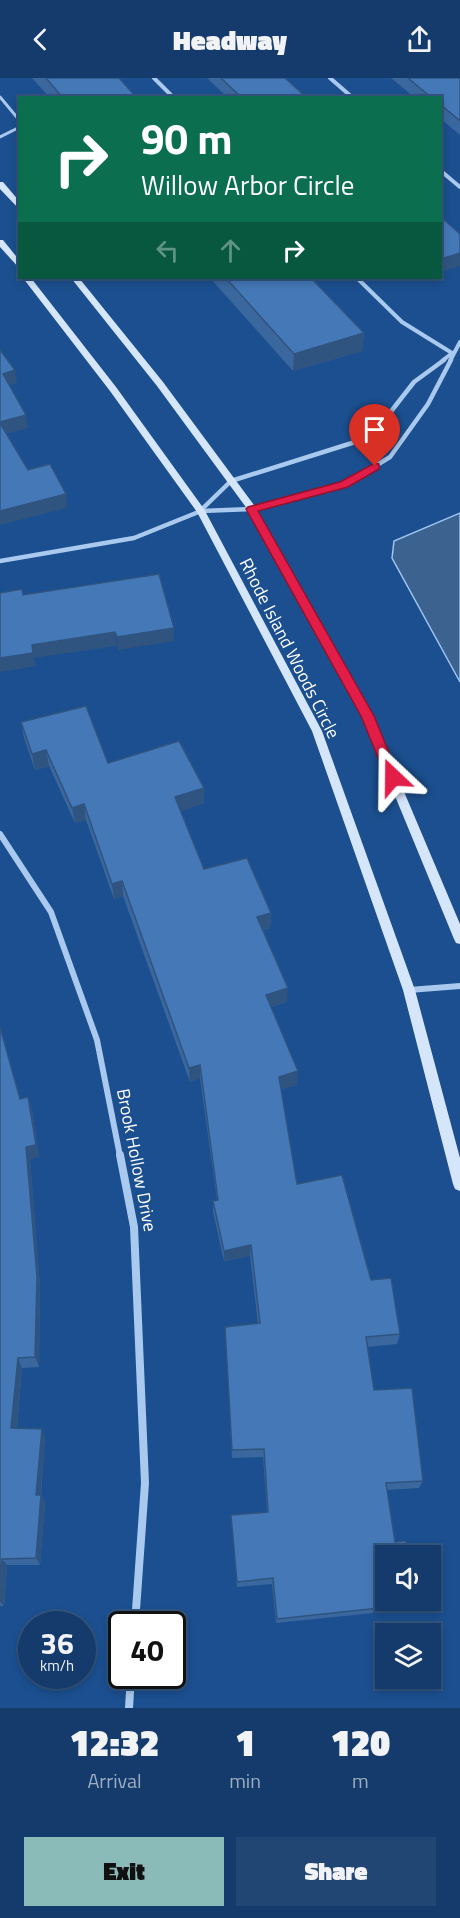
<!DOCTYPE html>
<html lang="en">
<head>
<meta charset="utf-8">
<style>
	body { margin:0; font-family:"Titillium Web",sans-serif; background:#214673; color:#f1f3f6; height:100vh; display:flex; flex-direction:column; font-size:22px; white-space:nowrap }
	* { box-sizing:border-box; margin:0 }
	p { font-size:20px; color:#9dadc1 }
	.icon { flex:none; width:33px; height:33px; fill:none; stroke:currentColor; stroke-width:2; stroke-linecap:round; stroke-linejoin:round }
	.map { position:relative; height:1630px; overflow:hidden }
	.sheet { display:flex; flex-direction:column; background:#143b6b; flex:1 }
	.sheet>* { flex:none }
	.guide { position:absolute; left:18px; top:18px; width:424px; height:183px; border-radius:0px; box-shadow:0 3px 9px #0003,0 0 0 2px #33557e; background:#0b6e4f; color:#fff; overflow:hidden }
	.buttons { position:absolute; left:375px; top:1467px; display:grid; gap:12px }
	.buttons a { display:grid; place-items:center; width:66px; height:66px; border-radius:0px; background:#143b6b; box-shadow:0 3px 9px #0003,0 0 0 2px #33557e; font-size:30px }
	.speed { position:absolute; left:18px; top:1533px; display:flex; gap:12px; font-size:30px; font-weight:700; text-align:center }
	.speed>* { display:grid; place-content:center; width:78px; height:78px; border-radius:50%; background:#143b6b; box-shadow:0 3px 9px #0003,0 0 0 2px #33557e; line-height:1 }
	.speed small { font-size:15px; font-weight:400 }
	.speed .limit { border:3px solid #111; border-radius:9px; background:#fff; color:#111 }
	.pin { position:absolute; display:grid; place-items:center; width:51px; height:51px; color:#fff; margin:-62px -26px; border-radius:50% 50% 50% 0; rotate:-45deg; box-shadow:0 0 6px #0007 }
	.pin .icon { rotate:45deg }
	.me { position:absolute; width:66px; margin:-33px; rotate:337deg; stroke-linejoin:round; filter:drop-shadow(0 0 4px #0008) }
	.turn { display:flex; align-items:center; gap:21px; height:126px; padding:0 24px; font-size:27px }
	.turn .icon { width:78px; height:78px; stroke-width:2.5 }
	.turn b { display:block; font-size:42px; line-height:51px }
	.lanes { display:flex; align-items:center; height:57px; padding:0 24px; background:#0003; justify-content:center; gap:30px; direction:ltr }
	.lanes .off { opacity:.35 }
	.eta { display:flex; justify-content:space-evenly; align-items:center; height:102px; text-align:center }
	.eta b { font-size:36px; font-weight:800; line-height:42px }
	.action { display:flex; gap:12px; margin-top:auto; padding:12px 24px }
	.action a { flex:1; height:69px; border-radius:0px; background:#8bbbb9; color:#111; font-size:24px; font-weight:800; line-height:69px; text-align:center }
	.action a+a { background:#214673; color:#f1f3f6 }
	header { display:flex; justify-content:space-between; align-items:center; height:78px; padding:0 24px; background:#143b6b; font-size:27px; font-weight:800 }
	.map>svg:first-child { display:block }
</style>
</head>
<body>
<header><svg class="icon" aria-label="back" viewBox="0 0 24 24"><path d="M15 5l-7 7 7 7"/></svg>Headway<svg class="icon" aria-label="share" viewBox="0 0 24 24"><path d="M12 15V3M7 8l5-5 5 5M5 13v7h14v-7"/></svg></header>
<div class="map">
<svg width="460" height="1630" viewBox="0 0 460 1630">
	<rect width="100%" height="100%" fill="#1b4f8f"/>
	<!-- water -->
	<polygon fill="#3c6290" stroke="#9cc4f0" stroke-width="1.5" points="460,435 460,604 392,480 394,463"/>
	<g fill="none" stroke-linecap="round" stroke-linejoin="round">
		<!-- lane -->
		<g stroke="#a9c9ee" stroke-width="3">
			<polyline points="0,19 20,43"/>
			<polyline points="0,59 20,49"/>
		</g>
		<!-- street-far3 -->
		<g stroke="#a9c9ee" stroke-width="4">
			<polyline points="154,0 174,20"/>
			<polyline points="330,0 353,20"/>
			<polyline points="441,93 460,109"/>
			<polyline points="357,200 402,244 452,275"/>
			<polyline points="442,283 451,276"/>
			<polyline points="450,283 460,264"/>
		</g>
		<!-- street-far2 -->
		<g stroke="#a9c9ee" stroke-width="4.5">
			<polyline points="201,432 231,403 371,359 414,304 444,282"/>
			<polyline points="0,483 134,460 201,433 252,431 344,407 390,379 428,326 451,282"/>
		</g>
		<!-- street-far1 -->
		<g stroke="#a9c9ee" stroke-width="6">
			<polyline points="0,756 51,834 97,962 120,1078"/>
			<polyline points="409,912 460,908"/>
		</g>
		<!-- street -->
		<g stroke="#a9c9ee" stroke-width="8">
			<polyline points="120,1077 134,1149 145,1405 135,1546"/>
			<polyline points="129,1630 131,1598"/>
		</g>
		<!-- secondary -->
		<g fill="#d6e6fa" fill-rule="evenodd">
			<polygon points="0,104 3,104 20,124 20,132 0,111"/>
			<polygon points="0,162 3,162 20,183 20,191 0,169"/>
			<polygon points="23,200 31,200 116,309 204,431 322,653 415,912 460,1080 460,1113 455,1111 453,1106 403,912 312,653 197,434 110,313"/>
			<polygon points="71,200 79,200 163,304 257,431 372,638 460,846 460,866 456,865 454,861 362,638 248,432 157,308"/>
		</g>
	</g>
	<!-- wall -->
	<g fill="#3a679d">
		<polygon points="32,0 119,0 137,20 50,20"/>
		<polygon points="207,0 285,0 307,20 228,20"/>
		<polygon points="391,0 460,0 460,57 441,41 441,20 415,20"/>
		<polygon points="210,200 311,200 364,255 362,273 293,293"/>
		<polygon points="21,644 108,685 204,710 204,725 181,733 204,791 271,835 270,850 263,852 287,924 271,929 297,1007 281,1011 297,1106 371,1202 400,1256 397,1266 367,1269 374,1312 423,1403 419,1410 387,1412 395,1464 416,1526 412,1531 276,1545 272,1506 237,1509 231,1437 267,1434 263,1379 232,1380 225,1249 258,1246 250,1178 224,1183 213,1134 213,1123 217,1122 200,1000 190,1004 123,818 114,821 86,742 75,745 49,688 35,692 24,660"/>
		<polygon points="0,949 20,1021 28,1019 32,1032 39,1079 30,1081 40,1209 39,1289 22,1290 17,1350 45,1359 41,1417 45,1424 40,1487 7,1487 4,1528 0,1528"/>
	</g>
	<!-- shaded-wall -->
	<g fill="#305480">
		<polygon points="460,175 460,188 441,194 441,181"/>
		<polygon points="364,255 362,273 293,293 294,276"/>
		<polygon points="15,292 17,305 5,309 3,296"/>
		<polygon points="26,337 28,350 1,357 0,344"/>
		<polygon points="66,416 67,430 0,447 0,433"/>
		<polygon points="174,550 174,563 118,572 117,559"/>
		<polygon points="115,554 117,568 34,580 36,588 0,594 0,580 32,567"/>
		<polygon points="46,672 49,688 35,692 32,676"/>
		<polygon points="204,710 204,725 176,735 175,719"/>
		<polygon points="84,726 86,742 75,745 72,730"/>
		<polygon points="122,803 123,818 114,821 112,806"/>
		<polygon points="271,835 270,850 257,853 257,839"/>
		<polygon points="288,910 287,924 265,931 266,917"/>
		<polygon points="200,987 200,1000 190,1004 189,990"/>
		<polygon points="298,993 297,1007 278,1012 279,999"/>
		<polygon points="28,1019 32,1032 39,1079 30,1081 40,1209 39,1289 35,1279 26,1069"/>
		<polygon points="251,1167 250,1178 224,1183 224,1173"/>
		<polygon points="18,1280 22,1290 16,1358 11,1350"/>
		<polygon points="42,1351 45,1359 40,1424 36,1417"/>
		<polygon points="41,1417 45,1424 40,1487 36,1480"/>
		<polygon points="2,1481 7,1487 4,1528 0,1524 0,1508"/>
	</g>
	<!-- building -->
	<g fill="#4478b7" stroke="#305480" stroke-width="1.5">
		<polygon points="46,0 119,0 137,20 63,20"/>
		<polygon points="221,0 285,0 307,20 242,20"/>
		<polygon points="408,0 460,0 460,43 441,27 441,20 432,20"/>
		<polygon points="441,139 460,156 460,175 441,181"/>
		<polygon points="226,200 311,200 364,255 294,276"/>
		<polygon points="0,272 15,292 3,296 26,337 0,344"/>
		<polygon points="0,345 28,392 50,386 66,416 0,433"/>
		<polygon points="159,496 174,550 117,559 115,554 32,567 33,575 0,580 0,515 22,511 23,517"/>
		<polygon points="86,628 108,685 179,663 204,710 175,719 204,791 247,780 271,835 257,839 288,910 266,917 298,993 279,999 297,1106 342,1097 371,1202 391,1200 400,1256 366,1259 374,1312 412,1310 423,1403 386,1405 395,1464 406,1463 408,1478 386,1478 386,1522 415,1522 416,1526 277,1541 273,1500 237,1504 231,1437 268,1434 264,1371 232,1372 225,1249 260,1245 251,1167 224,1173 213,1123 218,1122 200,987 189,990 122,803 112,806 84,726 72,730 46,672 32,676 21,644"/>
		<polygon points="0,949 20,1021 28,1019 36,1067 26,1069 37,1198 35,1279 18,1280 11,1350 42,1351 36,1417 41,1417 36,1480 2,1481 0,1508"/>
	</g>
	<!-- route -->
	<polygon fill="#e11d48" stroke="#92132f" stroke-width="1.5" points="375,385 379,386 379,391 348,409 258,433 374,638 399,699 393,704 386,699 361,638 246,431 248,429 340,404"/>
	<g text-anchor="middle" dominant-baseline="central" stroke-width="4.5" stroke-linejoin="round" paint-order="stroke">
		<!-- street labels -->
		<g font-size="18" fill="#fff" stroke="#1b4f8f">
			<text transform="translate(290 570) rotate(63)">Rhode Island Woods Circle</text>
			<text transform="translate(137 1082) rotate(79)">Brook Hollow Drive</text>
		</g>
	</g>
</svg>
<div class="buttons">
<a><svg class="icon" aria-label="sound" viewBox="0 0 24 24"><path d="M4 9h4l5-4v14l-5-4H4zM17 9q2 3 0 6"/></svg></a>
<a><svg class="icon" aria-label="layers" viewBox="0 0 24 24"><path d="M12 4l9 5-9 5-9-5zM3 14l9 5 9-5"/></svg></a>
</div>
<div class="speed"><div>36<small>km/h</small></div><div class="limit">40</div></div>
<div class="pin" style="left:375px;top:388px;background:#d93025"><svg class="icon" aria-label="arrive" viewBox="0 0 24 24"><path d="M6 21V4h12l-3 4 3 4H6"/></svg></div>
<svg class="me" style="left:393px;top:699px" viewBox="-20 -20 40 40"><path d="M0-17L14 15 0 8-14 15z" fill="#e11d48" stroke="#fff" stroke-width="4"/></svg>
<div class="guide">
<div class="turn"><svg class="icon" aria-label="right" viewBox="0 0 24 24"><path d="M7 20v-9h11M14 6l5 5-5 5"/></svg><div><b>90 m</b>Willow Arbor Circle</div></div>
<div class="lanes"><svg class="icon off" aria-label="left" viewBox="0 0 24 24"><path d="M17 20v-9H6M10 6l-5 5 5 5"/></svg><svg class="icon off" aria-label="ahead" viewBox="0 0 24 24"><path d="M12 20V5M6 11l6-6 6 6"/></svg><svg class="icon" aria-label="right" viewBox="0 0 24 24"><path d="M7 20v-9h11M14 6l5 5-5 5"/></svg></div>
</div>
</div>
<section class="sheet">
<div class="eta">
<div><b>12:32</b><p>Arrival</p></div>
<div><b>1</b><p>min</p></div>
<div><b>120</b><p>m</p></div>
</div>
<div class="action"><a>Exit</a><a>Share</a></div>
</section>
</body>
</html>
